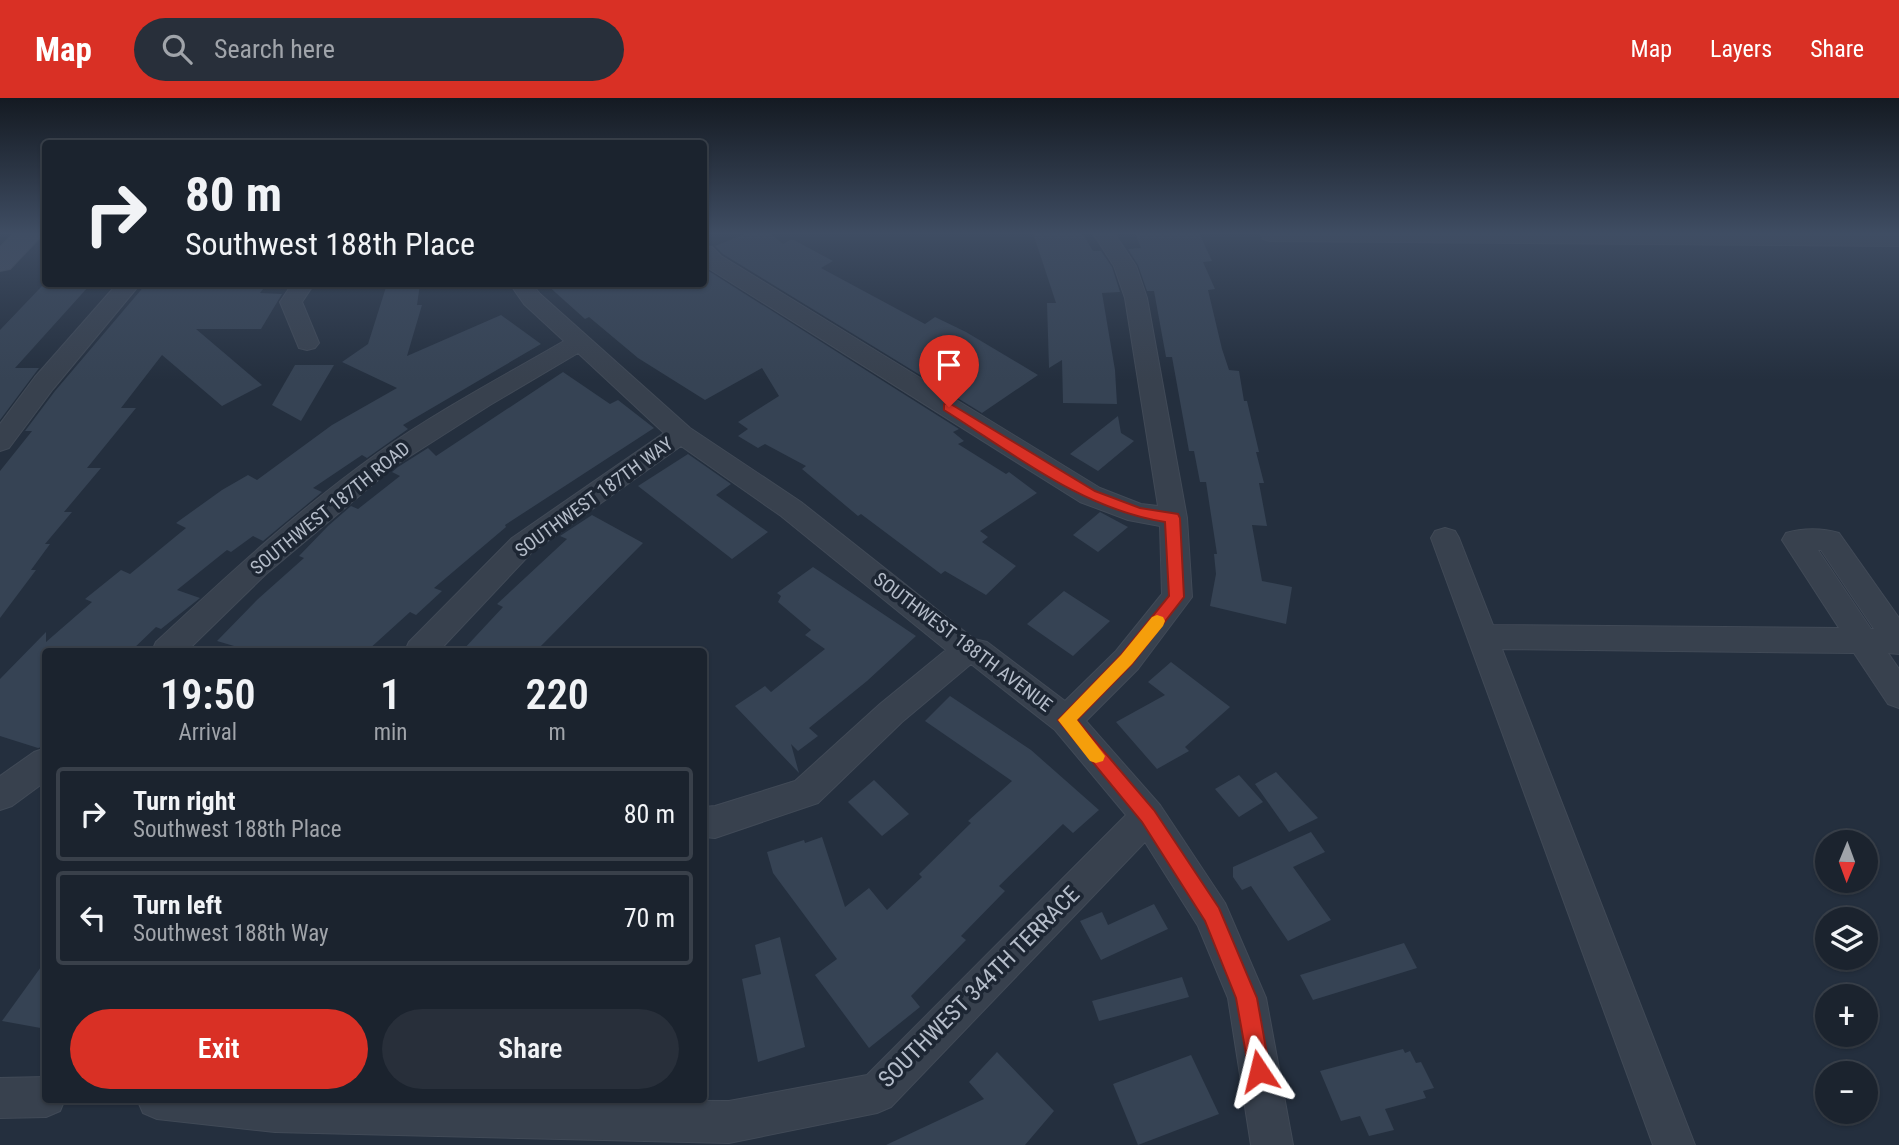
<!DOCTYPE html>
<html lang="en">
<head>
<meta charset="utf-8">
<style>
	body { margin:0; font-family:"Roboto Condensed",sans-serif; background:#282f3a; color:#f1f3f6; height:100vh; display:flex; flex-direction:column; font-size:26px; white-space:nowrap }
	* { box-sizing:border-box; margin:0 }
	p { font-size:23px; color:#a0a4aa }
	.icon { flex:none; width:38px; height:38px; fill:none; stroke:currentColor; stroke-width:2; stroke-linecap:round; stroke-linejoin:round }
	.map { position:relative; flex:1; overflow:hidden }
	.panel { position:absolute; left:42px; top:550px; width:665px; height:455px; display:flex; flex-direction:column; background:#1b232e; border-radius:7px; box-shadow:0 2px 5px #0004,0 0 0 2px #39404a }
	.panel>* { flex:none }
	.hud { position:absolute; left:42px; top:42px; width:665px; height:147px; border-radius:7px; box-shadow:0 2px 5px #0004,0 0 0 2px #39404a; background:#1b232e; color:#f1f3f6; overflow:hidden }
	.needle { width:46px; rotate:181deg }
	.fabs { position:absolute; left:1815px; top:732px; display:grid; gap:14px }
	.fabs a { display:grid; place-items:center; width:63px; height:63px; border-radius:50%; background:#1b232e; box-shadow:0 2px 5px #0004,0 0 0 2px #39404a; font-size:35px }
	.pin { position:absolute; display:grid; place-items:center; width:60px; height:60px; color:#fff; margin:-72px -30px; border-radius:50% 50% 50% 0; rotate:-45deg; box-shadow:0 0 7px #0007 }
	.pin .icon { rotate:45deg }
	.me { position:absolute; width:77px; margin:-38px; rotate:350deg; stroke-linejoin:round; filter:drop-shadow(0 0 5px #0008) }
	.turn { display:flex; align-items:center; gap:24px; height:147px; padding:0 28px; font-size:32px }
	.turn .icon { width:91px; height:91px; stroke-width:2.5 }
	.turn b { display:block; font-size:49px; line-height:60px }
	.eta { display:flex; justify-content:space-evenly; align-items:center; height:119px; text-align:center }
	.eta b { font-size:42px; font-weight:600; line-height:49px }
	.button { display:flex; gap:14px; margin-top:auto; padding:14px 28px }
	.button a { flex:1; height:80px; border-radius:42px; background:#d93025; color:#fff; font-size:28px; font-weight:600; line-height:80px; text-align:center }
	.button a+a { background:#282f3a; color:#f1f3f6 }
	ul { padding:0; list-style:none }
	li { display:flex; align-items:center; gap:21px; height:94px; margin:0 14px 10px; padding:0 14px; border:4px solid #39404a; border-radius:7px }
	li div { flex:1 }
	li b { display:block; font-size:26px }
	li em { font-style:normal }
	header { display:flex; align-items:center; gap:42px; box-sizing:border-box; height:98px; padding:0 35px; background:#d93025; color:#fff }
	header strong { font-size:33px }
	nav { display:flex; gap:38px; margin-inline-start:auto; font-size:24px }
	.search { width:490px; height:63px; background:#282f3a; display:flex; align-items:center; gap:18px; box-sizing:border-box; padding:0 24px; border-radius:38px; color:#a0a4aa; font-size:26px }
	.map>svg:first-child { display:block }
</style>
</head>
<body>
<header>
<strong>Map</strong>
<div class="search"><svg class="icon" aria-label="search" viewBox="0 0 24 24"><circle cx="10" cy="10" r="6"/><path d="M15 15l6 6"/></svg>Search here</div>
<nav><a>Map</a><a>Layers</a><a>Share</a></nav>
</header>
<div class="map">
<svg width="1899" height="1047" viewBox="0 0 1899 1047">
	<rect width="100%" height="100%" fill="#242f3e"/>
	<!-- building -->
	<g fill="#364354">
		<polygon points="747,135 769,135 783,146 792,141 833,163 821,170 925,226 935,219 966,234 1038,277 982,315 723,156 715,148"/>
		<polygon points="1033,135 1082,135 1093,153 1101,153 1112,169 1120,194 1102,195 1115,272 1117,306 1063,305 1062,262 1049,270 1047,205 1056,205"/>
		<polygon points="1135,135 1199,135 1212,163 1203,164 1215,191 1208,192 1222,251 1229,272 1239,273 1244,303 1247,303 1259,354 1256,354 1264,385 1259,385 1267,428 1252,427 1262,483 1292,489 1286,526 1210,508 1216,476 1214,456 1217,456 1206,384 1200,384 1194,353 1189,353 1172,259 1166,259 1154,193 1147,193 1138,167 1128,151 1141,150"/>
		<polygon points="704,170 959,331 953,334 964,343 958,346 1006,376 1009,374 1037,395 980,433 988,439 982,444 1016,468 986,497 945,473 941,476 861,416 858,418 802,371 806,368 765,346 758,350 738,338 748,331 738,324 779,298 762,270 705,302 638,260 589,219 585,221 546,186 704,186"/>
		<polygon points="146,186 267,186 260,195 282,196 261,231 196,231 262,287 222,308 162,257 121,310 136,310 87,370 101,370 64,414 72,414 45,446 50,446 31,472 36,472 0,520 0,373 32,333 25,333 55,293"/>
		<polygon points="387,186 420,186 417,207 422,207 407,258 501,217 541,246 403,327 408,331 367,360 362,357 313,390 322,394 263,443 253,438 231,454 227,452 177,492 200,500 161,531 156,529 131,553 46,553 46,648 38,650 0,638 0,581 46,534 46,544 92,504 85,501 121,472 130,476 186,430 176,425 222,392 248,377 257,382 332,327 397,290 342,264 368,246"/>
		<polygon points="42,188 89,188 15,270 39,270 0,322 0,232"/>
		<polygon points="295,267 334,267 301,323 272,307"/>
		<polygon points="563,274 610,306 618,302 654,330 505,427 506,429 434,490 442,493 416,517 410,514 367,553 251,553 217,543 258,501 304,460 299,458 328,428 351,408 358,411 400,378 392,374 398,369 428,350 436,358"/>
		<polygon points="1118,318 1121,335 1134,343 1098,373 1070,356"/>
		<polygon points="688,356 731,386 716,397 768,434 732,461 638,388"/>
		<polygon points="1100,414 1128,429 1098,454 1073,437"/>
		<polygon points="592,417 643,445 536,553 462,553 503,509 497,506 567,441 560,438"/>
		<polygon points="813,469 916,538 867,583 809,630 818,638 798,653 791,646 799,675 735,608 765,588 771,594 825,551 805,537 811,532 778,504 781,498 777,495"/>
		<polygon points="1064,493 1110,523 1073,558 1027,526"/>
		<polygon points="1171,564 1230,609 1185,649 1189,653 1157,671 1116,624 1165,597 1148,584"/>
		<polygon points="950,598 1031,652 1099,712 1073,735 1063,726 999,788 1005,793 961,838 966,842 911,898 920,909 869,950 815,877 837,861 773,775 767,754 804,742 805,745 822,739 845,809 869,790 887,812 922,779 919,776 971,725 968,723 1012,683 925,623"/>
		<polygon points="1276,674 1318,720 1289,734 1255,686"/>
		<polygon points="1239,677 1263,704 1239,719 1215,691"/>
		<polygon points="874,682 909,716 882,738 848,704"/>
		<polygon points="1311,734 1325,754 1293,769 1331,822 1288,843 1251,788 1242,792 1233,779 1233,769"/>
		<polygon points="1154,806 1168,831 1101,862 1080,823 1102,814 1108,827"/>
		<polygon points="780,839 805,949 758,964 742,881 761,876 755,847"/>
		<polygon points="1404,845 1417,870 1313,902 1300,877"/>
		<polygon points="46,862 46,931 2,923"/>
		<polygon points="1182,879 1189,899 1099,923 1092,903"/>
		<polygon points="1403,951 1405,955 1410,953 1416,965 1421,964 1434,990 1423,993 1426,1000 1385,1011 1394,1032 1369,1038 1360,1018 1341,1023 1320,973"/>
		<polygon points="997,954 1054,1013 1025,1047 886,1047 984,1001 969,984"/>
		<polygon points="1191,957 1219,1016 1138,1047 1113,986"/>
	</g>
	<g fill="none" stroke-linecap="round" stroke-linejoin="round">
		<!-- street casing -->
		<g stroke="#414a57" stroke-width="2">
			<g id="street">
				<path d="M1093,135H1114L1136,168L1147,200L1187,420L1192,499L1138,571L1086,623L1160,707L1225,805L1266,900L1293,1047H1251L1228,900L1198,828L1145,744L891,1009L877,1015L729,1045L275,1034L157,1021L143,1015L137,1001L729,1003L867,977L1126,717L1055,632L971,566L902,624L818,705L715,740L704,739V709L715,708L795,683L880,606L946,552L781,418L681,348L532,454L439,553H405L409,544L512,440L664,335L578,255L490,307L396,367L266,476L187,553H152L156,544C227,478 299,411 378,355C437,313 502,279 564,243L524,206L510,186H532L540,196L690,330L801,404L974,541L987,544L1065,603L1116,553L1162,496L1160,428L1128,422L1080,404L705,168L704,148L712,149L721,158L1100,390L1141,406L1158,408L1125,200L1114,168Z"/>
				<polygon points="1261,135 1899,136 1899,148 1270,143 1263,141"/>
				<polygon points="117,186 140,186 53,291 9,350 0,353 0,326 35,279"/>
				<polygon points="292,186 314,186 302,204 319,245 315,250 307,252 299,250 280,204"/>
				<path d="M1445,430L1455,433L1459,440L1493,527L1839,530L1782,442L1786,435C1802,430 1823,430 1839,435L1899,520V556L1888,555L1899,571V610L1888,606L1854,555L1502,551L1695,1047H1653L1431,440L1435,433ZM1818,452H1821L1874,531H1871Z"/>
				<polygon points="46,650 46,683 12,708 0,712 0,678 34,654"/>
				<polygon points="46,979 46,1001 65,1001 60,1013 46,1019 0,1020 0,980"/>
			</g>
		</g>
		<!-- secondary casing -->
		<g stroke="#414a57" stroke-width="2">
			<polygon id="secondary" points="14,135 44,135 10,171 0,173 0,149"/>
		</g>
		<!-- street -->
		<use href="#street" fill="#38414e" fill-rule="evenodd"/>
		<!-- secondary -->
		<use href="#secondary" fill="#465061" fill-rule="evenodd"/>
	</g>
	<!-- sky -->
	<linearGradient id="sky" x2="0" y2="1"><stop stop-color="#141a22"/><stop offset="0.48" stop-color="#3f4d63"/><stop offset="1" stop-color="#3f4d63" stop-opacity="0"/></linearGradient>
	<rect width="1899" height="282" fill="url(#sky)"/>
	<!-- route -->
	<path fill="#d93025" stroke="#8d1f18" stroke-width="2" d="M949,305L1095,393L1140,410L1178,416L1180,420L1184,499L1132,566L1077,622L1154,712L1219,810L1257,900L1270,973L1267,981L1259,984L1252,981L1249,973L1236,900L1205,823L1142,724L1058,622L1121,557L1169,498L1165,424C1082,411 1014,356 944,312V306Z"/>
	<!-- slow -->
	<polygon fill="#f59e0b" points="1157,517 1163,519 1165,523 1163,528 1132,566 1077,622 1105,658 1103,663 1096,665 1090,663 1058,622 1121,557 1152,519"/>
	<g text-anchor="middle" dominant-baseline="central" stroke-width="7" stroke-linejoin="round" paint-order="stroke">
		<!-- street labels -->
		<g font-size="19" fill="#b4bcc9" stroke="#1d2633">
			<text transform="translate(594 399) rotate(-36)">SOUTHWEST 187TH WAY</text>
			<text transform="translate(330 410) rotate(-39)">SOUTHWEST 187TH ROAD</text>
			<text transform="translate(963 544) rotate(37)">SOUTHWEST 188TH AVENUE</text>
		</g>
		<!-- near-street labels -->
		<g font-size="23" fill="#b4bcc9" stroke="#1d2633">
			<text transform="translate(979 889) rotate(-45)">SOUTHWEST 344TH TERRACE</text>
		</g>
	</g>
</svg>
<div class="fabs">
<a><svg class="needle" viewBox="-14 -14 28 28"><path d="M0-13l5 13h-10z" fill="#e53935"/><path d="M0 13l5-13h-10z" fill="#a0a4aa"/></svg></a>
<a><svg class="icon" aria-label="layers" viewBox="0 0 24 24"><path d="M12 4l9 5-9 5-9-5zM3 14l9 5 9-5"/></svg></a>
<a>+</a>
<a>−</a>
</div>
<div class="pin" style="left:949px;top:309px;background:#d93025"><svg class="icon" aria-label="arrive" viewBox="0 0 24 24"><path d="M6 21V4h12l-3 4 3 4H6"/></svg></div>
<svg class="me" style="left:1259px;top:973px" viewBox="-20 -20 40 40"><path d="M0-17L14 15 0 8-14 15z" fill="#d93025" stroke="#fff" stroke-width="4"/></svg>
<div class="hud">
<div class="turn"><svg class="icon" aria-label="right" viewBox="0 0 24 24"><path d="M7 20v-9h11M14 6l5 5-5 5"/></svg><div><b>80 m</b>Southwest 188th Place</div></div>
</div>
<section class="panel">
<div class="eta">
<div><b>19:50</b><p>Arrival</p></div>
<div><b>1</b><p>min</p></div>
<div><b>220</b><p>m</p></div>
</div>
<ul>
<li><svg class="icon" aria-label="right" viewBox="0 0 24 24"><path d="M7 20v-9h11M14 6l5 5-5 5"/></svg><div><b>Turn right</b><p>Southwest 188th Place</p></div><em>80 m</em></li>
<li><svg class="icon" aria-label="left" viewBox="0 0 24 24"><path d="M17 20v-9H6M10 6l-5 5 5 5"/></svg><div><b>Turn left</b><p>Southwest 188th Way</p></div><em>70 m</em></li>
</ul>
<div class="button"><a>Exit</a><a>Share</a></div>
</section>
</div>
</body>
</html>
